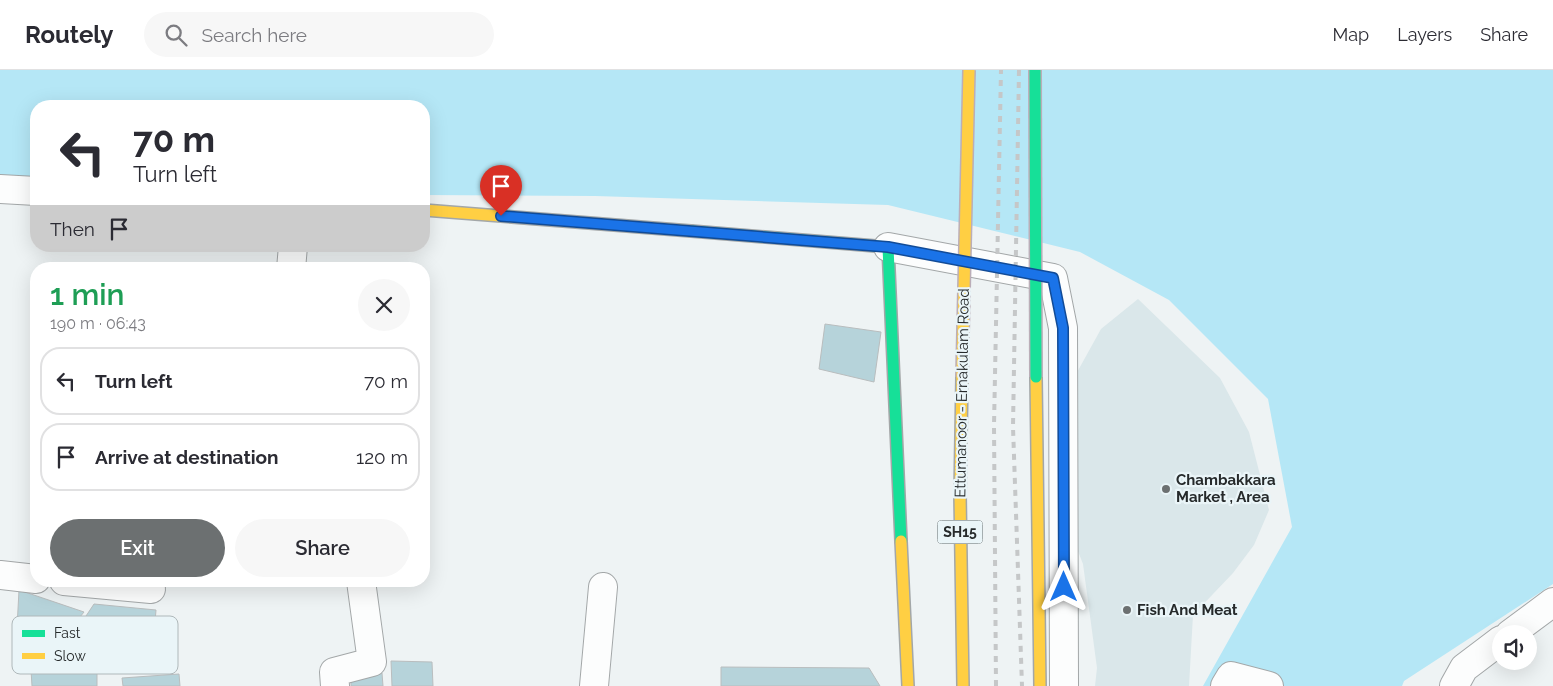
<!DOCTYPE html>
<html lang="en">
<head>
<meta charset="utf-8">
<style>
	body { margin:0; font-family:Raleway,sans-serif; background:#f7f7f7; color:#2b2b33; height:100vh; display:flex; flex-direction:column; font-size:19px; white-space:nowrap }
	* { box-sizing:border-box; margin:0 }
	p { font-size:16px; color:#7c7c81 }
	.icon { flex:none; width:28px; height:28px; fill:none; stroke:currentColor; stroke-width:2; stroke-linecap:round; stroke-linejoin:round }
	.map { position:relative; flex:1; overflow:hidden }
	.details { position:absolute; left:30px; top:192px; width:400px; height:325px; display:flex; flex-direction:column; background:#fff; border-radius:20px; box-shadow:0 5px 20px #0002 }
	.details>* { flex:none }
	.banner { position:absolute; left:30px; top:30px; width:400px; height:152px; border-radius:20px; box-shadow:0 5px 20px #0002; background:#fff; color:#2b2b33; overflow:hidden }
	.controls { position:absolute; left:1492px; top:555px; display:grid; gap:10px }
	.controls a { display:grid; place-items:center; width:45px; height:45px; border-radius:50%; background:#fff; box-shadow:0 5px 20px #0002; font-size:25px }
	.pin { position:absolute; display:grid; place-items:center; width:42px; height:42px; color:#fff; margin:-51px -21px; border-radius:50% 50% 50% 0; rotate:-45deg; box-shadow:0 0 5px #0007 }
	.pin .icon { rotate:45deg }
	.me { position:absolute; width:55px; margin:-28px; rotate:0deg; stroke-linejoin:round; filter:drop-shadow(0 0 4px #0008) }
	.turn { display:flex; align-items:center; gap:18px; height:105px; padding:0 20px; font-size:22px }
	.turn .icon { width:65px; height:65px; stroke-width:2.5 }
	.turn b { display:block; font-size:35px; line-height:42px }
	.then { display:flex; align-items:center; height:48px; padding:0 20px; background:#0003; gap:10px; font-size:19px }
	.round { display:grid; place-items:center; flex:none; width:52px; height:52px; border-radius:26px; background:#f7f7f7 }
	.summary { display:flex; align-items:center; justify-content:space-between; height:85px; padding:0 20px }
	h1 { font-size:30px; font-weight:600; line-height:38px; color:#1e9e55 }
	.cta { display:flex; gap:10px; margin-top:auto; padding:10px 20px }
	.cta a { flex:1; height:58px; border-radius:30px; background:#6c7071; color:#fff; font-size:20px; font-weight:600; line-height:58px; text-align:center }
	.cta a+a { background:#f7f7f7; color:#2b2b33 }
	ul { padding:0; list-style:none }
	li { display:flex; align-items:center; gap:15px; height:68px; margin:0 10px 8px; padding:0 10px; border:2px solid #e1e1e2; border-radius:20px }
	li div { flex:1 }
	li b { display:block; font-size:19px }
	li em { font-style:normal }
	header { display:flex; align-items:center; gap:30px; box-sizing:border-box; height:70px; padding:0 25px; background:#fff; border-bottom:1px solid #e1e1e2 }
	header strong { font-size:24px }
	nav { display:flex; gap:28px; margin-inline-start:auto; font-size:18px }
	.search { width:350px; height:45px; background:#f7f7f7; display:flex; align-items:center; gap:12px; box-sizing:border-box; padding:0 18px; border-radius:28px; color:#7c7c81; font-size:19px }
	.map>svg:first-child { display:block }
</style>
</head>
<body>
<header>
<strong>Routely</strong>
<div class="search"><svg class="icon" aria-label="search" viewBox="0 0 24 24"><circle cx="10" cy="10" r="6"/><path d="M15 15l6 6"/></svg>Search here</div>
<nav><a>Map</a><a>Layers</a><a>Share</a></nav>
</header>
<div class="map">
<svg width="1553" height="616" viewBox="0 0 1553 616">
	<rect width="100%" height="100%" fill="#eef3f4"/>
	<!-- built -->
	<polygon fill="#dae7ea" points="1138,229 1220,308 1249,362 1269,440 1254,475 1233,503 1193,545 1189,616 1095,616 1097,598 1083,494 1068,456 1070,315 1101,259"/>
	<!-- water -->
	<polygon fill="#b5e7f6" points="0,0 1553,0 1553,514 1404,611 1402,616 1203,616 1292,457 1268,329 1169,230 1080,182 888,135 595,126 424,125 424,36 36,36 36,114 0,112"/>
	<!-- building -->
	<g fill="#b6d3da" stroke="#b9bdbe">
		<polygon points="825,254 881,262 874,312 819,299"/>
		<polygon points="19,520 84,542 54,579 16,577"/>
		<polygon points="94,534 156,540 152,588 90,583 76,561"/>
		<polygon points="391,591 432,592 433,616 392,616"/>
		<polygon points="721,597 869,598 880,616 721,616"/>
		<polygon points="97,599 97,616 32,616 31,600"/>
		<polygon points="382,603 383,616 351,616 351,608"/>
		<polygon points="179,604 180,616 123,616 122,608"/>
	</g>
	<g fill="none" stroke-linecap="round" stroke-linejoin="round">
		<!-- street casing -->
		<g stroke="#a3a7a8" stroke-width="30">
			<g id="street">
				<polyline points="0,119 36,121"/>
				<polyline points="888,177 1053,208 1063,258 1064,616"/>
				<polyline points="291,199 293,176"/>
				<polyline points="0,505 36,509"/>
				<polyline points="64,511 151,519"/>
				<polyline points="1510,564 1553,532"/>
				<polyline points="335,616 334,602 372,592 361,511"/>
				<polyline points="594,616 603,517"/>
				<polyline points="1225,616 1231,606 1269,616"/>
				<polyline points="1454,616 1464,598 1501,570"/>
			</g>
		</g>
		<!-- fast casing -->
		<g stroke="#a3a7a8" stroke-width="14">
			<polyline id="fast" points="691,161 888,177 901,471"/>
		</g>
		<!-- slow casing -->
		<g stroke="#a3a7a8" stroke-width="14">
			<g id="slow">
				<polyline points="424,140 691,161"/>
				<polyline points="962,307 960,424 963,616"/>
				<polyline points="1036,307 1040,616"/>
				<polyline points="901,471 908,616"/>
			</g>
		</g>
		<!-- street -->
		<use href="#street" stroke="#fcfdfd" stroke-width="28"/>
		<!-- fast -->
		<use href="#fast" stroke="#16e098" stroke-width="11"/>
		<!-- slow -->
		<use href="#slow" stroke="#ffcf43" stroke-width="11"/>
		<!-- rail -->
		<g stroke="#c5c7c8" stroke-width="4" stroke-dasharray="6 6" stroke-linecap="butt">
			<polyline points="1019,0 1013,357 1022,616"/>
			<polyline points="996,616 994,356 1001,0"/>
		</g>
		<!-- fast-bridge casing -->
		<g stroke="#bbaeb8" stroke-width="14" stroke-linecap="butt">
			<polyline id="fast-bridge" points="1035,0 1036,307"/>
		</g>
		<!-- slow-bridge casing -->
		<g stroke="#bbaeb8" stroke-width="14" stroke-linecap="butt">
			<polyline id="slow-bridge" points="962,307 969,0"/>
		</g>
		<!-- fast-bridge -->
		<use href="#fast-bridge" stroke="#16e098" stroke-width="11"/>
		<!-- slow-bridge -->
		<use href="#slow-bridge" stroke="#ffcf43" stroke-width="11"/>
	</g>
	<g fill="none" stroke-linecap="round" stroke-linejoin="round">
		<!-- route casing -->
		<g stroke="#114b97" stroke-width="12">
			<polyline id="route" points="501,146 888,177 1053,208 1063,258 1064,517"/>
		</g>
		<!-- route -->
		<use href="#route" stroke="#1a73e8" stroke-width="9"/>
	</g>
	<!-- markers -->
	<g fill="#6c7071" stroke="#eaf5f8" stroke-width="2">
		<circle cx="1166" cy="419" r="5"/>
		<circle cx="1127" cy="540" r="5"/>
	</g>
	<g text-anchor="middle" dominant-baseline="central" stroke-width="4.5" stroke-linejoin="round" paint-order="stroke">
		<!-- shield labels -->
		<rect fill="#eaf5f8" stroke="#616768" stroke-width="1" x="937.5" y="450.5" width="45" height="23" rx="4"/>
		<g font-size="14" font-weight="bold" fill="#262a2b">
			<text x="960" y="462">SH15</text>
		</g>
		<!-- street labels -->
		<g font-size="15" fill="#262a2b" stroke="#eaf5f8">
			<text transform="translate(962 323) rotate(-89)">Ettumanoor - Ernakulam Road</text>
		</g>
		<!-- poi labels -->
		<g font-size="15" font-weight="bold" fill="#262a2b" stroke="#eaf5f8" text-anchor="start">
			<text x="1176" y="410">Chambakkara<tspan x="1176" dy="17">Market , Area</tspan></text>
			<text x="1137" y="540">Fish And Meat</text>
		</g>
	</g>
	<!-- legend -->
	<rect x="12" y="546" width="166" height="58" rx="8" fill="#eaf5f8" stroke="#afb8ba" stroke-width="1"/>
	<rect x="22" y="560" width="23" height="7" fill="#16e098"/>
	<rect x="22" y="583" width="23" height="6" fill="#ffcf43"/>
	<g font-size="14" fill="#262a2b">
		<text x="54" y="568">Fast</text>
		<text x="54" y="591">Slow</text>
	</g>
</svg>
<div class="controls">
<a><svg class="icon" aria-label="sound" viewBox="0 0 24 24"><path d="M4 9h4l5-4v14l-5-4H4zM17 9q2 3 0 6"/></svg></a>
</div>
<div class="pin" style="left:501px;top:146px;background:#d93025"><svg class="icon" aria-label="arrive" viewBox="0 0 24 24"><path d="M6 21V4h12l-3 4 3 4H6"/></svg></div>
<svg class="me" style="left:1064px;top:517px" viewBox="-20 -20 40 40"><path d="M0-17L14 15 0 8-14 15z" fill="#1a73e8" stroke="#fff" stroke-width="4"/></svg>
<div class="banner">
<div class="turn"><svg class="icon" aria-label="left" viewBox="0 0 24 24"><path d="M17 20v-9H6M10 6l-5 5 5 5"/></svg><div><b>70 m</b>Turn left</div></div>
<div class="then">Then<svg class="icon" aria-label="arrive" viewBox="0 0 24 24"><path d="M6 21V4h12l-3 4 3 4H6"/></svg></div>
</div>
<section class="details">
<div class="summary"><div><h1>1 min</h1><p>190 m · 06:43</p></div><a class="round"><svg class="icon" aria-label="close" viewBox="0 0 24 24"><path d="M6 6l12 12M18 6L6 18"/></svg></a></div>
<ul>
<li><svg class="icon" aria-label="left" viewBox="0 0 24 24"><path d="M17 20v-9H6M10 6l-5 5 5 5"/></svg><div><b>Turn left</b></div><em>70 m</em></li>
<li><svg class="icon" aria-label="arrive" viewBox="0 0 24 24"><path d="M6 21V4h12l-3 4 3 4H6"/></svg><div><b>Arrive at destination</b></div><em>120 m</em></li>
</ul>
<div class="cta"><a>Exit</a><a>Share</a></div>
</section>
</div>
</body>
</html>
